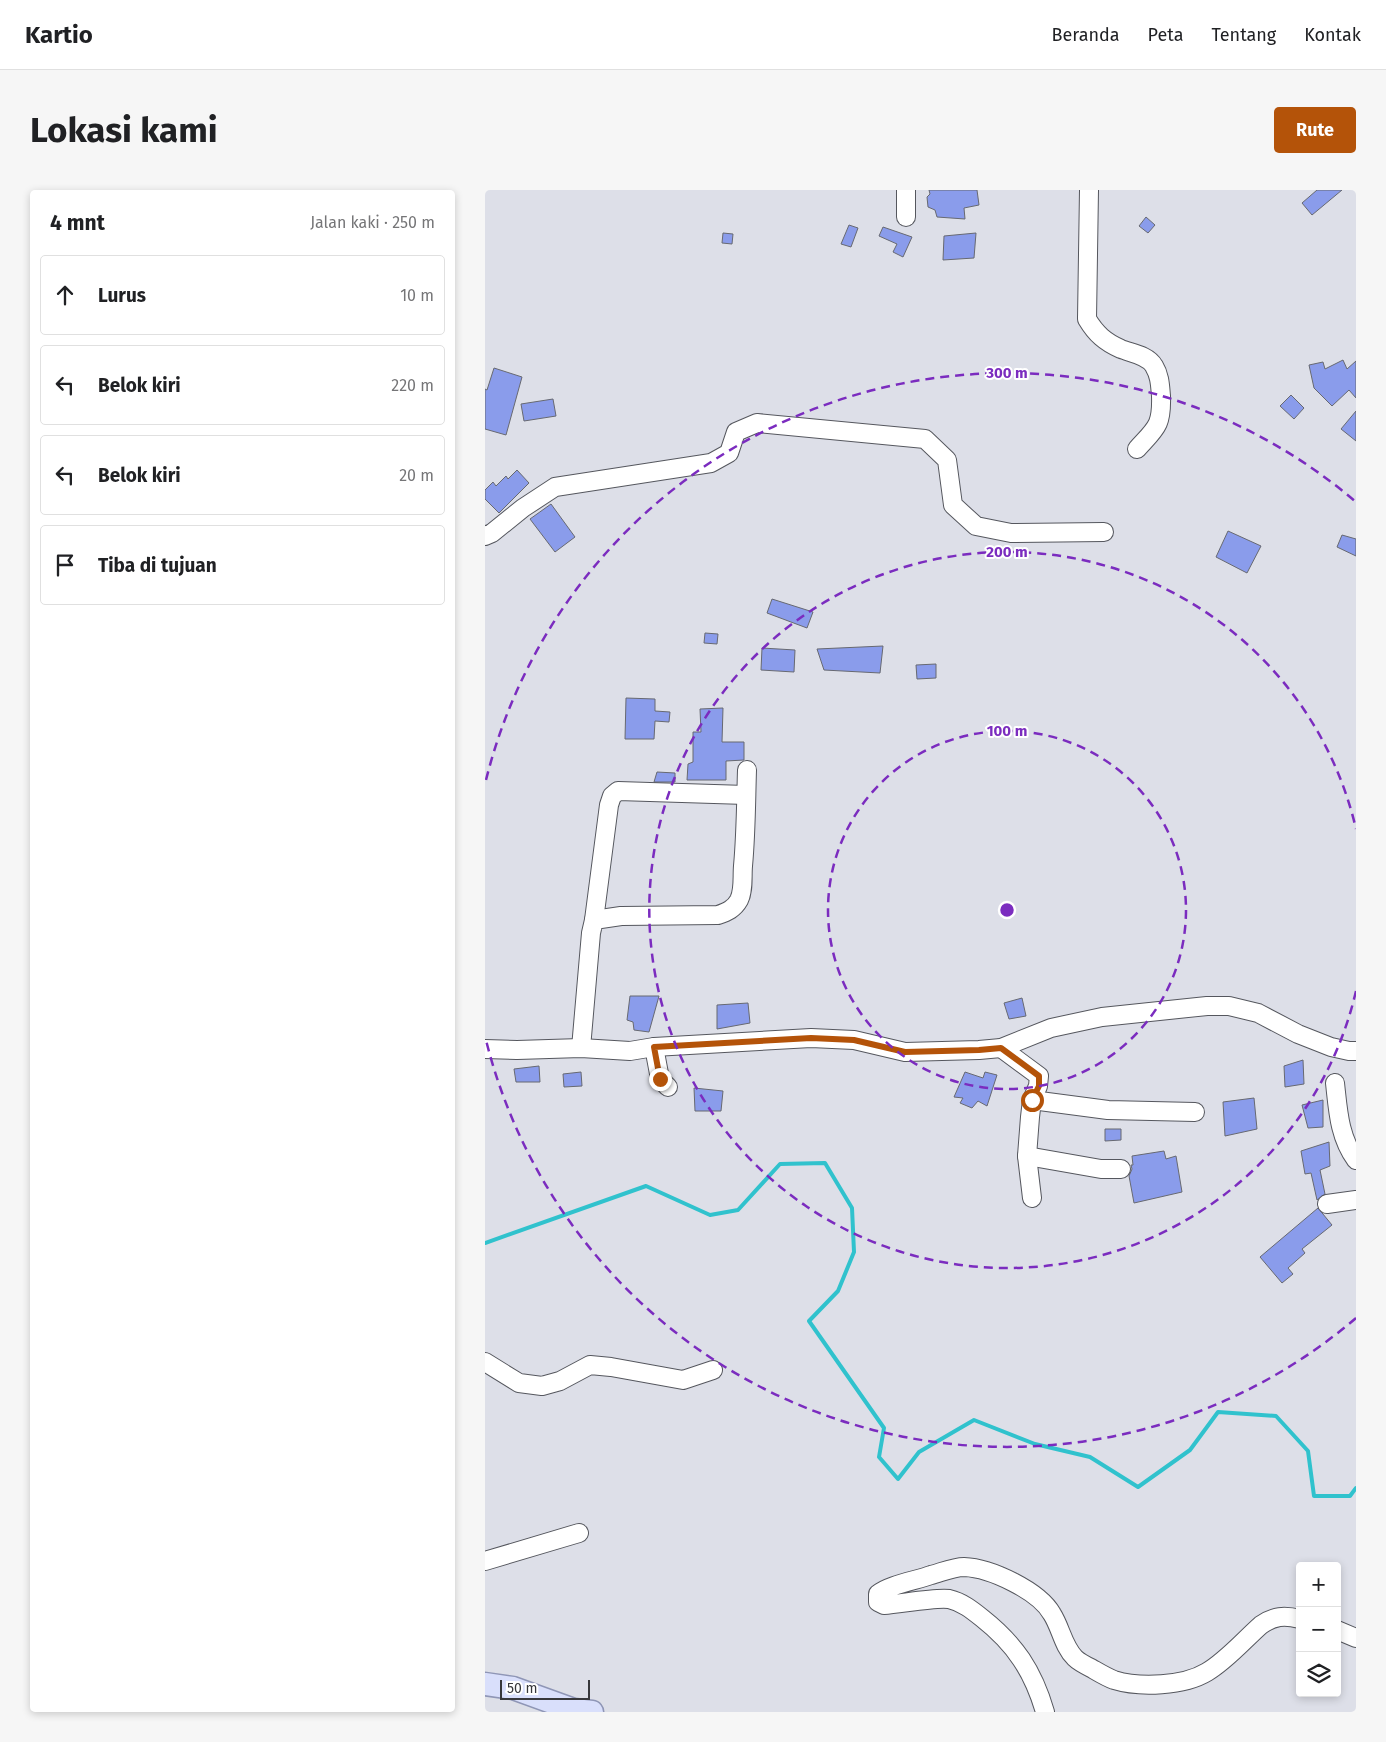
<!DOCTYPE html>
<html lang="id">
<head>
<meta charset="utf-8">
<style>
  body { margin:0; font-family:"Fira Sans",sans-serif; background:#f6f6f6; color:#202124 }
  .controls { position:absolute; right:15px; bottom:15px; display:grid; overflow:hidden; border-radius:5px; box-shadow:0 2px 8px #0003 }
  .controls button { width:45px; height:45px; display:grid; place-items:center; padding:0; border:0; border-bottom:1px solid #e0e0e0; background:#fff; color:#202124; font:25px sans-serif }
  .scale { position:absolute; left:15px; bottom:12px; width:90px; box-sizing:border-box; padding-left:5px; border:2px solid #37383b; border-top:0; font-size:14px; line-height:18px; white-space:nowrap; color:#37383b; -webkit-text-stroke:4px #fff; paint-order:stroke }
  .stop { position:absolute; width:15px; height:15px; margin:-11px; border:4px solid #b45309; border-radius:50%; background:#fff }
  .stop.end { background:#b45309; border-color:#fff; box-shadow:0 1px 5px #0008 }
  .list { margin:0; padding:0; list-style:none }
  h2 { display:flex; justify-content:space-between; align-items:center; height:65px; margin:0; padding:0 20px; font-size:21px }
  h2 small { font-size:16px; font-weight:400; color:#757577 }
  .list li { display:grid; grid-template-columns:32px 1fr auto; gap:15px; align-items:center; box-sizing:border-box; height:80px; margin:0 10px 10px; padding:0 10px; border:1px solid #e0e0e0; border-radius:5px }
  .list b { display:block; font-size:19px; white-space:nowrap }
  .list em { font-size:16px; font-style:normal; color:#757577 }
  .icon { flex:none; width:28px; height:28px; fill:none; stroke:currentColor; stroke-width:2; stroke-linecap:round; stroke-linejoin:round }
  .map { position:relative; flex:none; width:871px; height:1522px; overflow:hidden; border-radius:5px }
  header { display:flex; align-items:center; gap:30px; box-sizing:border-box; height:70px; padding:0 25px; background:#fff; border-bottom:1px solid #e0e0e0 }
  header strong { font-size:24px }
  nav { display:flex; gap:28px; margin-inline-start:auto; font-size:18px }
  .intro { display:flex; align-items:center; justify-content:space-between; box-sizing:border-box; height:120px; padding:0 30px }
  h1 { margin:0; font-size:35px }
  .button { padding:12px 22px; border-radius:5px; background:#b45309; color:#fff; font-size:18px; font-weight:700 }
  main { display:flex; gap:30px; padding:0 30px }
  aside { flex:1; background:#fff; border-radius:5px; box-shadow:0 2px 8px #0003 }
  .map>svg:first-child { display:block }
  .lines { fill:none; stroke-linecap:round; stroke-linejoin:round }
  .stream { stroke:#30c2cd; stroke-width:4 }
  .building { fill:#8a9ceb; stroke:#676971 }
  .minor-casing { stroke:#55575e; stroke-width:20 }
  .major-casing { stroke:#8f96b6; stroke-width:25 }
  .minor { stroke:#fff; stroke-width:18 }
  .major { stroke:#d9dffb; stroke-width:22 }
  .route { stroke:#b45309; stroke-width:6 }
  .ring { fill:none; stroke:#7b2cbf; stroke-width:2.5; stroke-dasharray:9 6 }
  .centre { fill:#7b2cbf; stroke:#fff; stroke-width:2.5 }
  .ring-label { font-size:15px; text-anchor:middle; font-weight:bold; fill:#7b2cbf; stroke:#fff; stroke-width:4; stroke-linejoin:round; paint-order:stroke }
</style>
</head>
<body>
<header>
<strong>Kartio</strong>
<nav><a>Beranda</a><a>Peta</a><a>Tentang</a><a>Kontak</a></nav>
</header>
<div class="intro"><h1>Lokasi kami</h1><a class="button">Rute</a></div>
<main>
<aside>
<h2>4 mnt<small>Jalan kaki · 250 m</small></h2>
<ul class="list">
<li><svg class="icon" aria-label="ahead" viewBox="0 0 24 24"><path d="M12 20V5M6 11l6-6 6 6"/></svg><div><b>Lurus</b></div><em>10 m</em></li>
<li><svg class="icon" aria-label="left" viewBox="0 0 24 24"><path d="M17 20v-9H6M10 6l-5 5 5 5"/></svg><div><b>Belok kiri</b></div><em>220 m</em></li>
<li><svg class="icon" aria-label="left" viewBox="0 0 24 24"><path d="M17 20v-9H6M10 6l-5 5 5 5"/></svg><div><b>Belok kiri</b></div><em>20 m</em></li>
<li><svg class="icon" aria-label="arrive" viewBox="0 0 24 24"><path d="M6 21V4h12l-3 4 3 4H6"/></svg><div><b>Tiba di tujuan</b></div></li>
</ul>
</aside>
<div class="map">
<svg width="871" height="1522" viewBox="0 0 871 1522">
  <rect width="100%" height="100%" fill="#dddfe8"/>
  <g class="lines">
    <polyline class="stream" points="0,1053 161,996 225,1025 253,1020 295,974 340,973 367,1018 369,1062 353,1101 324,1131 399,1238 394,1267 413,1289 434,1262 489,1230 550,1254 605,1267 653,1297 705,1260 733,1222 791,1226 823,1261 829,1306 865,1306 871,1298"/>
  </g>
  <g class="building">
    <polygon points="444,0 492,0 494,15 479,18 480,29 452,27 450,20 443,17 442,7 445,4"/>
    <polygon points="832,0 857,0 827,25 817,13"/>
    <polygon points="661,27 670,35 663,43 654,36"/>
    <polygon points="364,35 373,38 366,57 356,54"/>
    <polygon points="398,37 427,47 418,67 408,62 412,54 394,46"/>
    <polygon points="238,43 248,44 247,54 237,53"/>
    <polygon points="491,43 489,68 458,70 459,46"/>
    <polygon points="858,170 862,179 871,171 871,208 864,200 847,216 829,198 824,175 838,172 840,179"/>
    <polygon points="9,178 37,187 21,245 0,239 0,199 2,200"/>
    <polygon points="806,205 819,218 809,229 795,216"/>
    <polygon points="68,209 71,226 39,231 36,214"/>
    <polygon points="871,221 871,251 856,239"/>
    <polygon points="32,280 44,293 14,323 0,309 0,300 8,292 11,296 21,286 23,289"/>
    <polygon points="66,314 90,347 70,362 45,329"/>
    <polygon points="743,341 776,356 762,383 731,367"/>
    <polygon points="857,345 871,349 871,366 852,357"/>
    <polygon points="287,409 328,422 322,438 282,423"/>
    <polygon points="220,443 233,444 232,454 219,453"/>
    <polygon points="398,456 395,483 339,480 332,459"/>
    <polygon points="277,458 310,460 309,482 276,480"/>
    <polygon points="451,474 451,488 432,489 431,475"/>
    <polygon points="141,508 170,509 170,521 185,522 184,532 170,531 169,549 140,549"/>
    <polygon points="238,518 237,552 259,552 259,570 241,571 241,590 202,590 203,574 208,572 208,542 216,542 215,519"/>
    <polygon points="172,582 190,583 190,592 169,592"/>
    <polygon points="145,806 174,806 164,842 149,840 148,832 142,830"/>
    <polygon points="537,808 541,826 524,829 519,813"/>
    <polygon points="263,813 265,833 232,839 232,815"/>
    <polygon points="818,870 819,894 800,897 799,876"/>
    <polygon points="54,876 55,892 31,892 29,879"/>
    <polygon points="96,882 97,896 79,897 78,884"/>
    <polygon points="480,882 498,888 500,882 512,885 502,916 493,911 487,918 475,913 478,908 469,907"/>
    <polygon points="209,898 238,901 236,921 210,921"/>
    <polygon points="769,908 772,939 740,946 738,912"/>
    <polygon points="838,910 838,937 823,938 817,915"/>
    <polygon points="620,939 636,939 636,950 620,951"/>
    <polygon points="844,952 845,976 835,980 840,1004 832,1010 826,983 820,984 816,961"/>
    <polygon points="679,961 681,969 691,966 697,1002 649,1013 644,986 647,979 646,975 648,975 647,966"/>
    <polygon points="833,1018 847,1035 817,1059 820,1063 803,1078 808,1084 797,1093 775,1067"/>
  </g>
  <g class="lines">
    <g class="minor-casing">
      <g id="minor">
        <path d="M 604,0 L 602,129 C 611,144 620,152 636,159 C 646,163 663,165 669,176 C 675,186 675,195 676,206 C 677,236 671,238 652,259"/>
        <polyline points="421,27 421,0"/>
        <polyline points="0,346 7,343 38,318 70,297 226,273 244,263 251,242 272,233 440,249 462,270 468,315 491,336 526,343 619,342"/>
        <polyline points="109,730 124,615 127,606 133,601 261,605"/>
        <polyline points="169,857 175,889 183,897"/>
        <path d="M 96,858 L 106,743 L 109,730 L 136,726 L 233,725 C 242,722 249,719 254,710 C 259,700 257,687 258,676 C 261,644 261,612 262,580"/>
        <polyline points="516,858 554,886 553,896 547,910 545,927 542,966 547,1008"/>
        <polyline points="0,859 32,860 96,858 145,861 169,857 326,848 369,850 420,862 494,860 516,858 566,838 617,827 722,816 744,816 773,823 813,844 846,857 864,861 871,861"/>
        <path d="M 850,893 C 853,920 854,947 871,970"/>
        <polyline points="547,910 623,920 710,922"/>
        <polyline points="542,966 616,979 636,979"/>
        <polyline points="842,1014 871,1010"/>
        <polyline points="0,1172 34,1193 57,1196 75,1191 105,1175 126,1177 198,1190 228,1180"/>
        <polyline points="0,1371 94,1343"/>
        <polyline points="852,1440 871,1448"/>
        <path d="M 560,1522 C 548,1481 530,1454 497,1428 C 487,1420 477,1412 464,1409 C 450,1407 415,1414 399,1415 L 393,1412 L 393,1404 C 403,1395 433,1390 446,1385 C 457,1382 469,1377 479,1377 C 506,1378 554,1401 567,1424 C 576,1438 578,1456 590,1468 C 594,1472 600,1475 606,1478 C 613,1482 621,1487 629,1490 C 655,1498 699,1496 722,1482 C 741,1471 759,1450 776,1435 C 789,1426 799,1425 815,1429"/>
      </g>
    </g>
    <g class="major-casing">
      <polyline id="major" points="0,1494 28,1498 89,1520 107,1522"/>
    </g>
    <use href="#minor" class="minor"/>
    <use href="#major" class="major"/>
  </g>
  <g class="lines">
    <polyline class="route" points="175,889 169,857 326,848 369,850 420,862 494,860 516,858 554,886 554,896 547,910"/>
  </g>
  <g class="ring">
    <circle cx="522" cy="720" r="179"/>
    <path d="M871 801A358 358 0 1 1 871 639"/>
    <path d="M871 1128A537 537 0 0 1 1 850M1 590A537 537 0 0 1 871 312"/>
  </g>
  <circle cx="522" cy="720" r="8" class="centre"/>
  <g class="ring-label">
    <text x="522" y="188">300 m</text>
    <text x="522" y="367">200 m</text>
    <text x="522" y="546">100 m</text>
  </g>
</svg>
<div class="controls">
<button>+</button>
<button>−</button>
<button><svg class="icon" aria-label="layers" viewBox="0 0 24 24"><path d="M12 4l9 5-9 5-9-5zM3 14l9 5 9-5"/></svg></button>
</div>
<div class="scale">50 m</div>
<div class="stop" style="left:547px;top:910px"></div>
<div class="stop end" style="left:175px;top:889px"></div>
</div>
</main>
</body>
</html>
